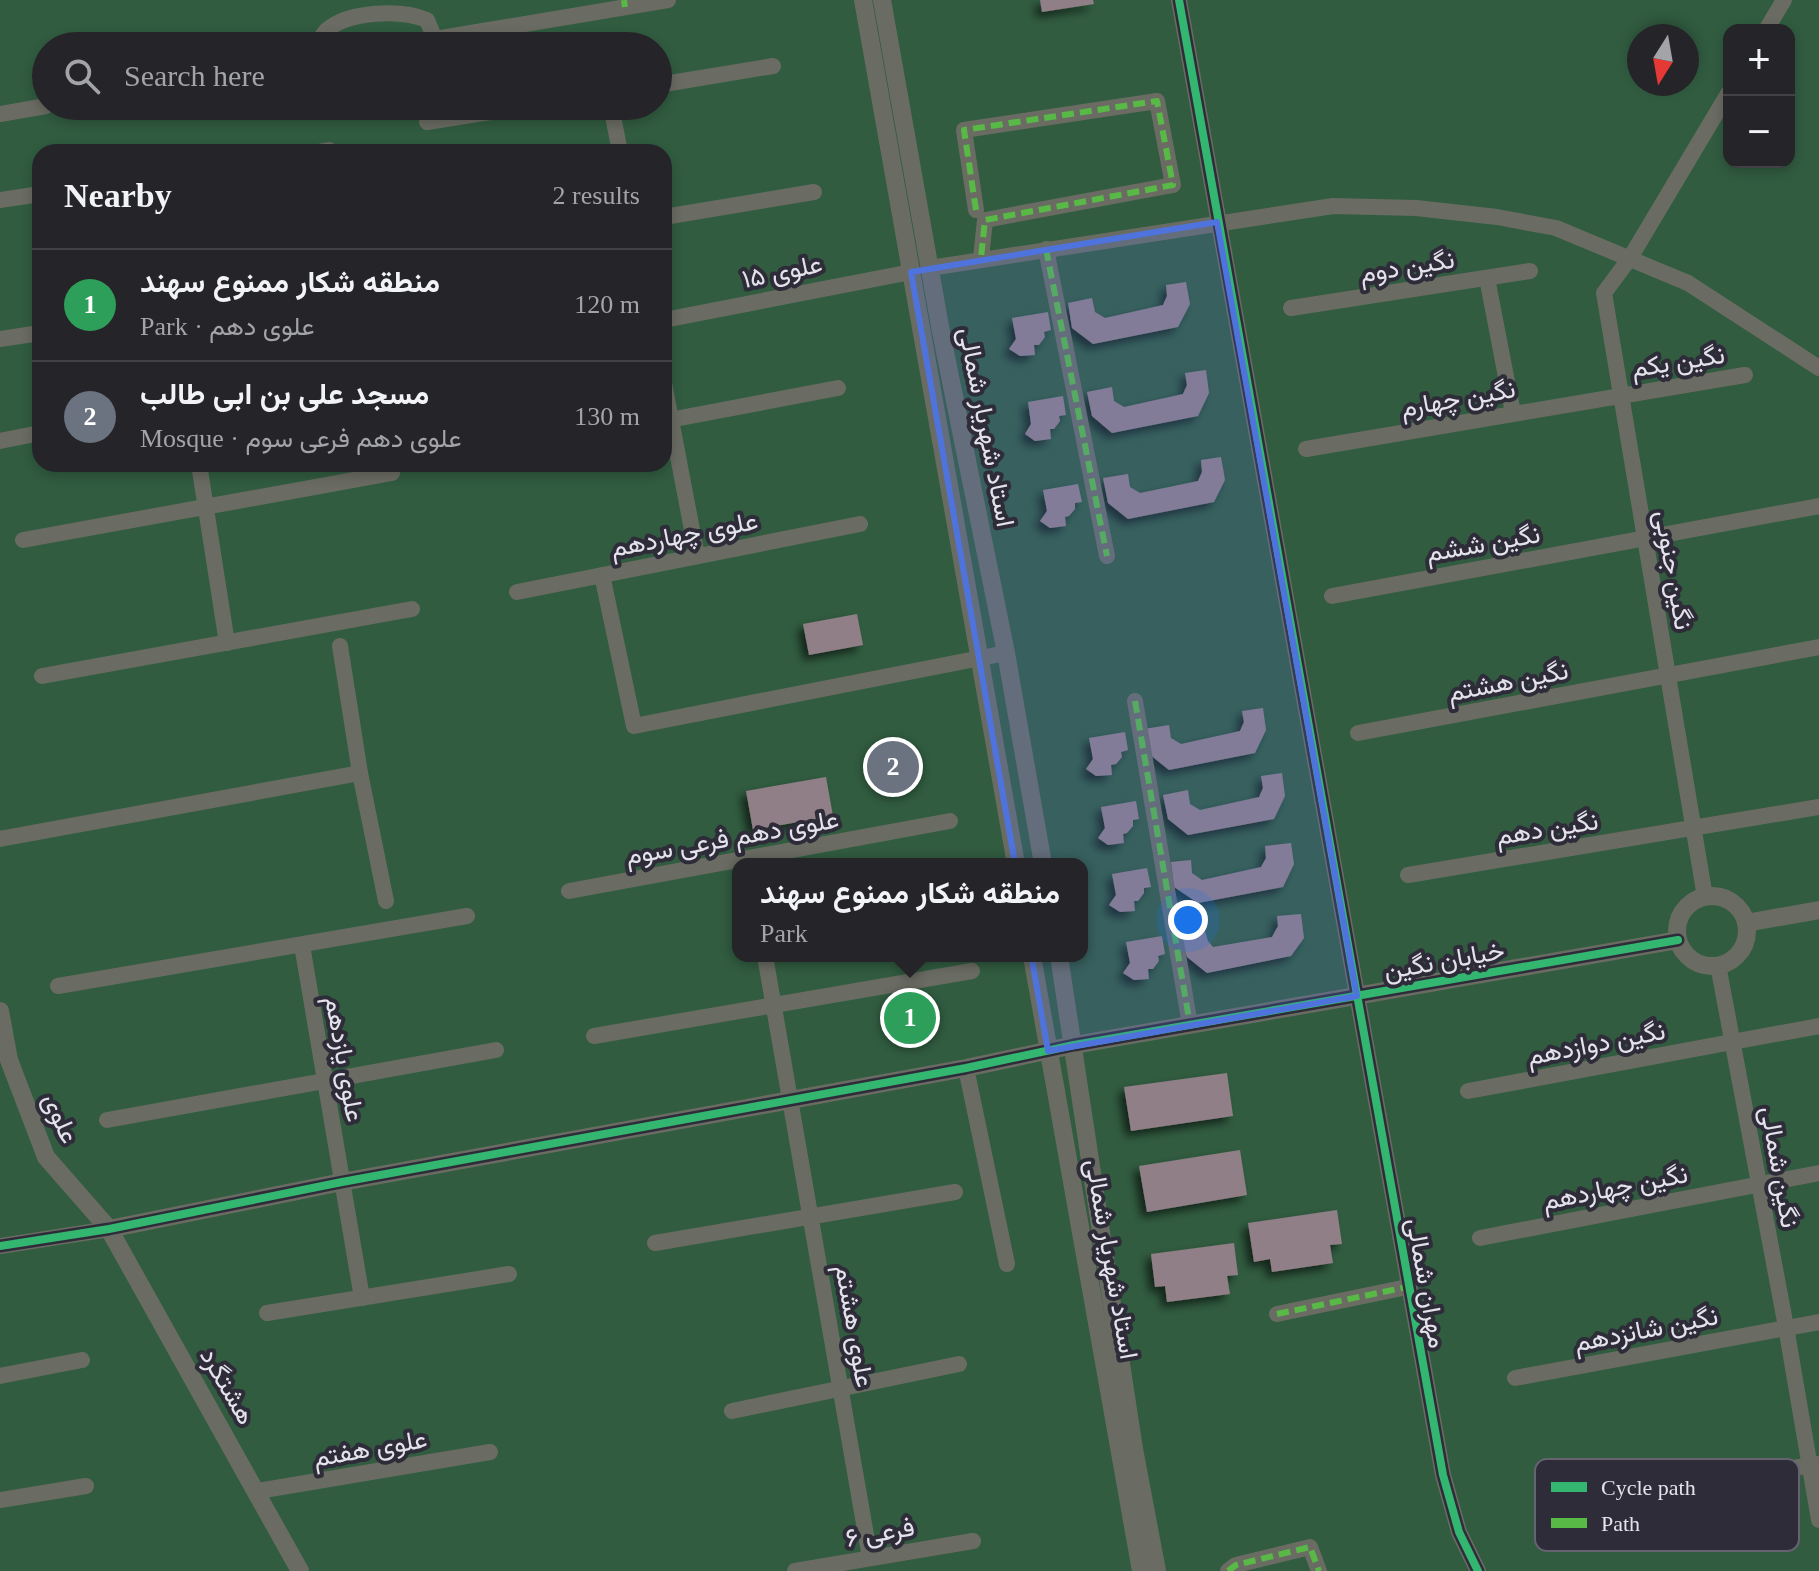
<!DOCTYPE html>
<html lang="en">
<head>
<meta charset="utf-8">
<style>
  body { margin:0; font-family:"Times New Roman",Vazirmatn,serif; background:#2d2c30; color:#f1f3f6 }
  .controls { position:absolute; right:24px; top:24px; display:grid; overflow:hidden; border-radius:16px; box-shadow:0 4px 12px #0003 }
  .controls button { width:72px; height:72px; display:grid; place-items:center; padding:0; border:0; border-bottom:2px solid #424145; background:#252428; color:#f1f3f6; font:40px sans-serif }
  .compass { position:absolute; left:1627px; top:24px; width:72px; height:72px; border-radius:50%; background:#252428; box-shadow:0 4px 12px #0003; rotate:191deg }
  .you { position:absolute; left:1188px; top:920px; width:28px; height:28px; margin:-20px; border:6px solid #fff; border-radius:50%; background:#1a73e8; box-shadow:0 0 0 12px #1a73e833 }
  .badge { display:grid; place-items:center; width:52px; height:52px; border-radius:50%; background:#a5a4ac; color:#fff; font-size:26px; font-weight:700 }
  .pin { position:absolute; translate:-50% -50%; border:4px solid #fff; box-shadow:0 2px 8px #0006 }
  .popup { position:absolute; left:732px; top:858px; width:356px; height:104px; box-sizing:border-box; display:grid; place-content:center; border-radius:16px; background:#252428; filter:drop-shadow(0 2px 6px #0005); font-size:26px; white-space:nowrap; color:#a3a4a8 }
  .popup b { font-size:30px; color:#f1f3f6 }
  .popup::after { content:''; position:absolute; left:50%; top:100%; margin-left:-16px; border:16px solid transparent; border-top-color:#252428 }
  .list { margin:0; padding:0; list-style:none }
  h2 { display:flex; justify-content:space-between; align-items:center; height:104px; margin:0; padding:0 32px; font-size:34px }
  h2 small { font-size:26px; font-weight:400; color:#a3a4a8 }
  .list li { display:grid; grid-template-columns:52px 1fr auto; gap:24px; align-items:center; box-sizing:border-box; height:112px; padding:0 32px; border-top:2px solid #424145 }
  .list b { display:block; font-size:30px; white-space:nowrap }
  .list p { margin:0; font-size:26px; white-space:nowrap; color:#a3a4a8 }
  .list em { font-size:26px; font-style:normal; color:#a3a4a8 }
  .icon { flex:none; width:44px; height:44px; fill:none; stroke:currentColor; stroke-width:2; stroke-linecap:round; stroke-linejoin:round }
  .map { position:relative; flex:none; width:1819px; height:1571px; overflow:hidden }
  .search { position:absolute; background:#252428; box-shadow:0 4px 12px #0003; left:32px; top:32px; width:640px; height:88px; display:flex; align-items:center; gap:20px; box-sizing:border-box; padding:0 28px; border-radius:44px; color:#a3a4a8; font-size:30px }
  .panel { position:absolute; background:#252428; box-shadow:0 4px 12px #0003; left:32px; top:144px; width:640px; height:328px; border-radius:24px }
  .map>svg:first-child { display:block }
  .green { fill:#315c40; fill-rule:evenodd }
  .building { fill:#907f87; filter:url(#shadow) }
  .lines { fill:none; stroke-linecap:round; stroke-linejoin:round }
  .minor { stroke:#6a6c63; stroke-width:16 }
  .tertiary { stroke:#6a6c63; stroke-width:18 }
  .quiet { stroke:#58b947; stroke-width:6; stroke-dasharray:12 6; stroke-linecap:butt }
  .cycleway-casing { stroke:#2f2c3a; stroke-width:13 }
  .cycleway { stroke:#33b770; stroke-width:8 }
  .marked { fill:#4f73dd; fill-opacity:0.2; stroke:#4f73dd; stroke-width:6; stroke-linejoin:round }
  .labels { text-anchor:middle; stroke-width:8; stroke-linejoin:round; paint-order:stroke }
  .street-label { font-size:26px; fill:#e4e2eb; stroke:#2f2c3a }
  .key { fill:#2f2c3a; stroke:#65636f; stroke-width:2 }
  .key-label { font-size:22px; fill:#e4e2eb }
</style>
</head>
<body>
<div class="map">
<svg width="1819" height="1571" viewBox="0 0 1819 1571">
  <defs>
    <filter id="shadow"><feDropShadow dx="-5.5" dy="5.5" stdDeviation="4" flood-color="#0009"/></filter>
  </defs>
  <rect width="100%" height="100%" fill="#313036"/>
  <path class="green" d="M 0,0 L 1819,0 L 1819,1571 L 0,1571 ZM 1729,30 L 1789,30 L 1789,162 L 1729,162 ZM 1639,36 L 1687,36 L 1687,84 L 1639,84 ZM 46,46 L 658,46 L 658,106 L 46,106 ZM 40,152 L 664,152 L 664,464 L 40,464 ZM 738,864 L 1082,864 L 1082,956 L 738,956 Z"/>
  <g class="building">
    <polygon points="1040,0 1093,0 1094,4 1042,12"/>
    <polygon points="1186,282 1190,304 1178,327 1093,344 1072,328 1068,303 1092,298 1095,312 1105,318 1163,305 1167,296 1166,285"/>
    <polygon points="1048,312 1051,330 1044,332 1045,337 1039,345 1034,345 1035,355 1020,356 1009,349 1016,339 1012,318"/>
    <polygon points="1206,370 1209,393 1198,416 1112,433 1092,416 1087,392 1112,387 1114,401 1124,407 1183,394 1187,385 1185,373"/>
    <polygon points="1063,396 1066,415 1059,416 1060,421 1054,429 1050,429 1051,439 1035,441 1025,434 1031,424 1028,402"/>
    <polygon points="1221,457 1225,480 1214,502 1128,519 1108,503 1103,478 1128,474 1130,487 1140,493 1198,481 1202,472 1201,460"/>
    <polygon points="1078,484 1082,502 1075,503 1075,509 1069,516 1065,517 1066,526 1050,528 1040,521 1047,511 1043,490"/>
    <polygon points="857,614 863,645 809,655 803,624"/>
    <polygon points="1263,708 1266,730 1255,753 1169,770 1149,754 1144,729 1169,725 1171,738 1181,744 1240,731 1244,722 1242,711"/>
    <polygon points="1125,732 1128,750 1121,752 1122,757 1116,764 1111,765 1112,775 1096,776 1086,769 1093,759 1089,738"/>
    <polygon points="1282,773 1285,796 1274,819 1188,835 1168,819 1163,795 1188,790 1190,804 1200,810 1259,797 1263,788 1261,776"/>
    <polygon points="826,777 833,816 753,830 746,791"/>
    <polygon points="1136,801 1139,819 1133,820 1133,826 1127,833 1123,834 1124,843 1108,845 1098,838 1105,828 1101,807"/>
    <polygon points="1291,843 1294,864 1283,887 1198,903 1174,887 1171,862 1191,860 1192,873 1202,880 1261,867 1266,858 1265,846"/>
    <polygon points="1147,868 1151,887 1144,888 1144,893 1138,901 1134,901 1135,911 1120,912 1109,905 1116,895 1112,874"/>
    <polygon points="1301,914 1304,938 1291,956 1207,973 1187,957 1182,940 1185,935 1205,931 1208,941 1213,947 1272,937 1278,926 1277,916"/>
    <polygon points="1162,936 1165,954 1158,956 1159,961 1153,969 1148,969 1149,979 1134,980 1123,973 1130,963 1126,942"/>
    <polygon points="1227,1073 1233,1116 1131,1131 1124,1087"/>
    <polygon points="1240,1150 1247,1195 1147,1212 1139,1166"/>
    <polygon points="1337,1210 1342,1244 1330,1245 1333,1263 1272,1272 1270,1259 1254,1262 1248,1223"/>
    <polygon points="1234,1243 1238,1275 1227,1276 1230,1294 1167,1302 1165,1286 1155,1287 1151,1254"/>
  </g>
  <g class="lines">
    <g class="minor">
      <polyline points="1179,0 1443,1475 1459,1532 1478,1571"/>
      <polyline points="1766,30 1784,0"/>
      <polyline points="435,39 668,0"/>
      <path d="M 316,46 C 319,41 323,34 327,30 C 349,11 401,9 427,20 L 435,39 L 434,46"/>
      <polyline points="658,85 773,66"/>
      <polyline points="611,106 620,152"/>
      <polyline points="0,114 46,106"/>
      <polyline points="427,122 528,106"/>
      <polyline points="318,152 329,150"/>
      <polyline points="0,200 40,194"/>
      <polyline points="976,210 964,130 1157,101 1173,185 985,220 981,258"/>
      <polyline points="664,217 814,192"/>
      <polyline points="1046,249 1107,556"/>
      <polyline points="930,268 1333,206 1416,208 1497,217 1556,228 1688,283 1819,368"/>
      <polyline points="1487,278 1513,413"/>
      <polyline points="1291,308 1530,271"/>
      <polyline points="664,320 911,272"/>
      <polyline points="0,339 40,333"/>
      <polyline points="664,383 697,556"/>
      <polyline points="664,421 838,388"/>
      <polyline points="0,441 40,433"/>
      <polyline points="1306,449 1745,375"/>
      <polyline points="199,464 227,643"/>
      <polyline points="23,540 392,473"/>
      <polyline points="602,575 634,726 1006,653"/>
      <polyline points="517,592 860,524"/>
      <polyline points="1332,596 1819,506"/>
      <polyline points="340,646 360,773 386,901"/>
      <polyline points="42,676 412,609"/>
      <polyline points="1135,701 1190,1025"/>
      <polyline points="1358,733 1819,647"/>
      <polyline points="0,839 360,773"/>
      <polyline points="1408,875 1819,807"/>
      <polyline points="569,891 950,821"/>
      <polyline points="1705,897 1604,293 1630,258 1729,92"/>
      <polyline points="302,945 362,1298"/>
      <polyline points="765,956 870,1558"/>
      <polyline points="1718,965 1786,1327 1819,1520"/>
      <polyline points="58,986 467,916"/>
      <polyline points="594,1036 972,971"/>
      <polyline points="966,1068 1007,1264"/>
      <polyline points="1468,1091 1819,1026"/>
      <polyline points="107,1120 496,1050"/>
      <polyline points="1480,1238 1819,1173"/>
      <polyline points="655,1243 955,1192"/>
      <polyline points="0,1246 109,1229"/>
      <polyline points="267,1313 509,1274"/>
      <polyline points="1277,1314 1407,1287"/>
      <polyline points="0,1376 82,1360"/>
      <polyline points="1515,1378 1819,1322"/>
      <polyline points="732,1411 959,1364"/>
      <polyline points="258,1491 490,1452"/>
      <polyline points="0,1500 86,1486"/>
      <polyline points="1548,1509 1817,1464"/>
      <polyline points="795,1571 973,1541"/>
      <polyline points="1228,1571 1236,1565 1310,1547 1319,1571"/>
    </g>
    <g class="tertiary">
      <polyline points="863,0 1016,864"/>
      <polyline points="882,0 941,332 1006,653 1043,864"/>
      <circle cx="1712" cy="931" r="35"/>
      <polyline points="1746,923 1819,910"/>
      <polyline points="1032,956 1141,1571"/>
      <polyline points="1059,956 1134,1449 1157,1571"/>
      <polyline points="0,1011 9,1060 46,1157 109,1229 300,1571"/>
      <polyline points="109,1229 342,1182 966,1068 1074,1045 1678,940"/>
    </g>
    <g class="quiet">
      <polyline points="624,0 625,7"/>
      <polyline points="976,210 964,130 1157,101 1173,185 985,220 981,258"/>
      <polyline points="1046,249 1107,556"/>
      <polyline points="1135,701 1190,1025"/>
      <polyline points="1277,1314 1407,1287"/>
      <polyline points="1228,1571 1236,1565 1310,1547 1319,1571"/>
    </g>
    <g class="cycleway-casing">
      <g id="cycleway">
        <polyline points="1179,0 1443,1475 1459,1532 1478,1571"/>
        <polyline points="0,1246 109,1229 342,1182 966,1068 1074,1045 1678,940"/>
      </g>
    </g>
    <use href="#cycleway" class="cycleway"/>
  </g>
  <path class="marked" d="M 1217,222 L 1357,996 L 1048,1051 L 911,272 Z"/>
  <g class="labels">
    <g class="street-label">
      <text transform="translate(1407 266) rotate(-9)" y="9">نگین دوم</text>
      <text transform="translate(782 271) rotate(-12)" y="9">علوی ۱۵</text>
      <text transform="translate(1678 361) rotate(-9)" y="9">نگین یکم</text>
      <text transform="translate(1458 398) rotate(-10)" y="9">نگین چهارم</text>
      <text transform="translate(987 427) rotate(79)" y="9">استاد شهریار شمالی</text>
      <text transform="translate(684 534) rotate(-11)" y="9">علوی چهاردهم</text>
      <text transform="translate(1483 543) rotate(-10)" y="9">نگین ششم</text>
      <text transform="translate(1674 570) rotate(80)" y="9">نگین جنوبی</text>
      <text transform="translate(1508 681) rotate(-11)" y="9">نگین هشتم</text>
      <text transform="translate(1547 828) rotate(-9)" y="9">نگین دهم</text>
      <text transform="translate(732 837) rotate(-10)" y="9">علوی دهم فرعی سوم</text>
      <text transform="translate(1444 960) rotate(-10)" y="9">خیابان نگین</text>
      <text transform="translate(1596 1043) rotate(-11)" y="9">نگین دوازدهم</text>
      <text transform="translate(345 1059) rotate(80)" y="9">علوی یازدهم</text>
      <text transform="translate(61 1118) rotate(66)" y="9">علوی</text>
      <text transform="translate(1780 1167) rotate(80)" y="9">نگین شمالی</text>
      <text transform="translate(1615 1187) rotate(-11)" y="9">نگین چهاردهم</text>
      <text transform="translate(1112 1259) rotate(80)" y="9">استاد شهریار شمالی</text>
      <text transform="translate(1427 1283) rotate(80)" y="9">مهران شمالی</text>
      <text transform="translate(855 1326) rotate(80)" y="9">علوی هشتم</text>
      <text transform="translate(1646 1329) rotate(-11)" y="9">نگین شانزدهم</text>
      <text transform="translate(228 1386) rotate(60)" y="9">هشتگرد</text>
      <text transform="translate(370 1448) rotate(-10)" y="9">علوی هفتم</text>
      <text transform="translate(880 1532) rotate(-10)" y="9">فرعی ۶</text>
    </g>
  </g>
  <rect x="1535" y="1459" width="264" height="92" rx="12" class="key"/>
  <rect x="1551" y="1482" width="36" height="10" fill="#33b770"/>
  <rect x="1551" y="1518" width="36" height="10" fill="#58b947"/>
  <g class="key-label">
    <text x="1601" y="1495">Cycle path</text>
    <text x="1601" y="1531">Path</text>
  </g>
</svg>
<div class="controls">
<button>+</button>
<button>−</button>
</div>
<svg class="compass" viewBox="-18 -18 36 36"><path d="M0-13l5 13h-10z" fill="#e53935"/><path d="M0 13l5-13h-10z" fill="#a3a4a8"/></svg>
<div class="you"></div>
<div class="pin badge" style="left:910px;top:1018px;background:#2e9e5b">1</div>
<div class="popup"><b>منطقه شکار ممنوع سهند</b>Park</div>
<div class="pin badge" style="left:893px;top:767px;background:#6b7280">2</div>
<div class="search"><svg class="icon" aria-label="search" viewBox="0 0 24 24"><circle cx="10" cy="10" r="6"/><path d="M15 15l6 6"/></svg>Search here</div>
<section class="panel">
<h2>Nearby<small>2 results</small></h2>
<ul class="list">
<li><span class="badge" style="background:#2e9e5b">1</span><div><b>منطقه شکار ممنوع سهند</b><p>Park · علوی دهم</p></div><em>120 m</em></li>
<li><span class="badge" style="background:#6b7280">2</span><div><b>مسجد علی بن ابی طالب</b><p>Mosque · علوی دهم فرعی سوم</p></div><em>130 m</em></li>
</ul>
</section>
</div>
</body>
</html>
